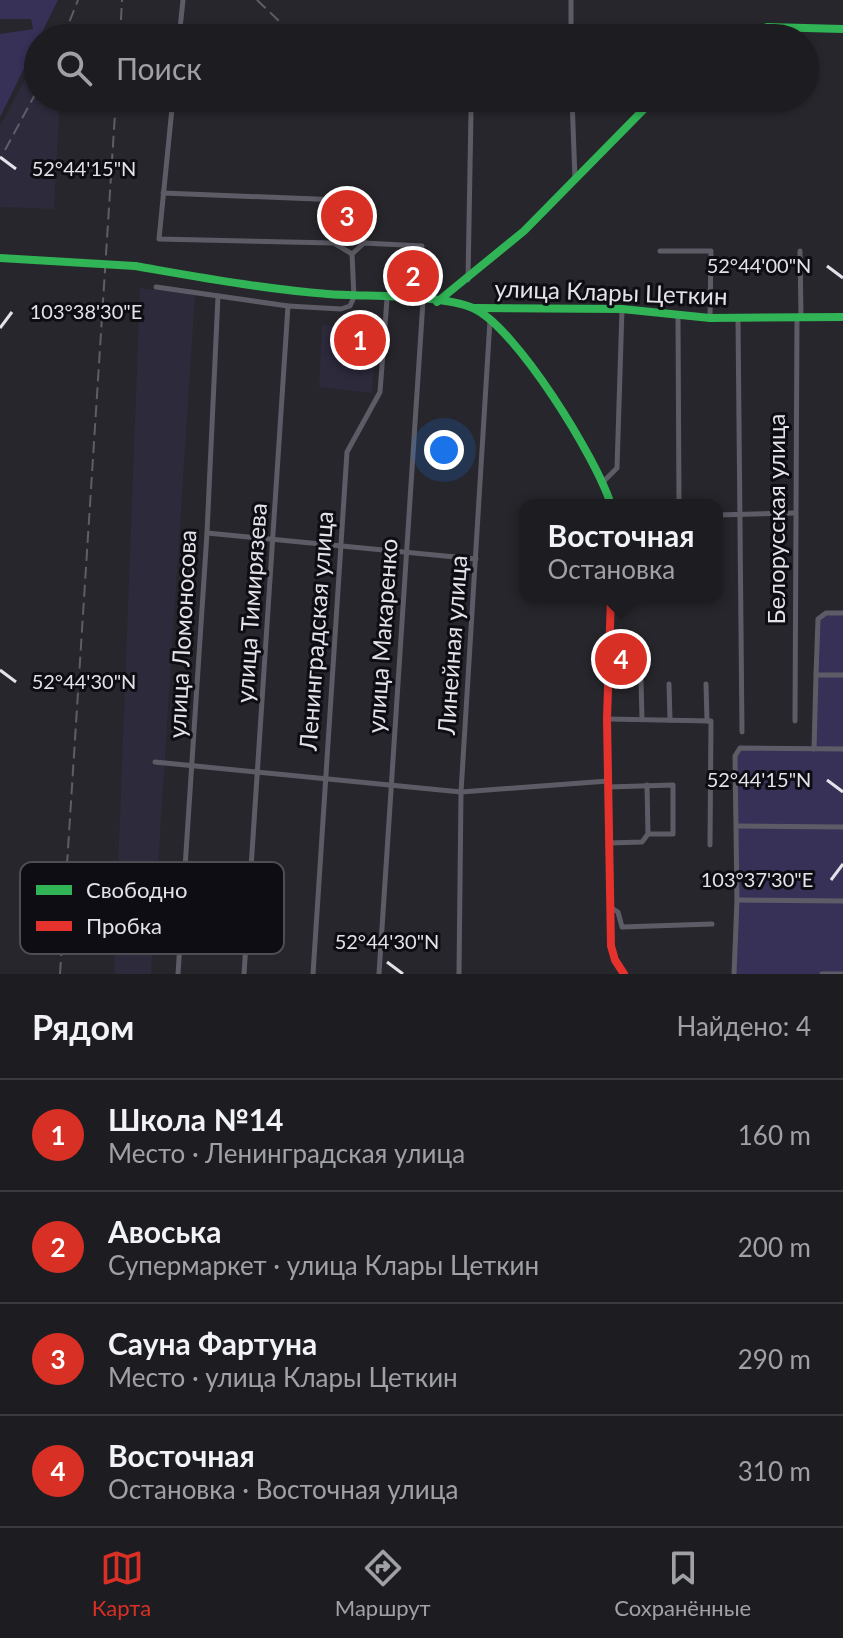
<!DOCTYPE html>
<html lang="ru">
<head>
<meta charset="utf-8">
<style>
  body { margin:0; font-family:Lato,sans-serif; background:#29292e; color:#f1f3f6 }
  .you { position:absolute; left:444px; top:450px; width:28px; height:28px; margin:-20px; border:6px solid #fff; border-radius:50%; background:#1a73e8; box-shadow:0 0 0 12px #1a73e833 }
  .badge { display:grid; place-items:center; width:52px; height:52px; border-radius:50%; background:#d93025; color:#fff; font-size:26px; font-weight:700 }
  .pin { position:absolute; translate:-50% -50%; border:4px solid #fff; box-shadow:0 2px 8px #0006 }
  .popup { position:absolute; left:519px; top:499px; width:204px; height:104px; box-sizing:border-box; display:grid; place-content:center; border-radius:16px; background:#1c1c21; filter:drop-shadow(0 2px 6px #0005); font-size:26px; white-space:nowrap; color:#a0a1a5 }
  .popup b { font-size:30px; color:#f1f3f6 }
  .popup::after { content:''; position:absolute; left:50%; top:100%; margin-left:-16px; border:16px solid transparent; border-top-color:#1c1c21 }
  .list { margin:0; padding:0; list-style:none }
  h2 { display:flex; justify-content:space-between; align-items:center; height:104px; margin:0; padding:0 32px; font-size:34px }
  h2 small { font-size:26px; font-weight:400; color:#a0a1a5 }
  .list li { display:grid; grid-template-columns:52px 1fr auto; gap:24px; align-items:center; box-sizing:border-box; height:112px; padding:0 32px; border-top:2px solid #3a3a3f }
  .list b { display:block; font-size:30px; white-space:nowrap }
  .list p { margin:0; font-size:26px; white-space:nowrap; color:#a0a1a5 }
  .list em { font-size:26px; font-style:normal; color:#a0a1a5 }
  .icon { flex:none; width:44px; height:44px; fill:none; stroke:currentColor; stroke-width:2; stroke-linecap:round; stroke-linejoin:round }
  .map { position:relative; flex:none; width:843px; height:974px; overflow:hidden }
  .search { position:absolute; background:#1c1c21; box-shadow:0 2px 6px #0004; left:24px; right:24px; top:24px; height:88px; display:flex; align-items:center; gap:20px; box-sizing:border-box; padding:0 28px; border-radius:44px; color:#a0a1a5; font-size:30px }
  .sheet { height:552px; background:#1c1c21 }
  nav { display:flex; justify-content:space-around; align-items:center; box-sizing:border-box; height:112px; border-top:2px solid #3a3a3f; background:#1c1c21; font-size:22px; color:#a0a1a5 }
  nav a { display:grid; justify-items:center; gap:4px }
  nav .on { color:#d93025 }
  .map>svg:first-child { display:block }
  .built { fill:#2c2a3b }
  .green { fill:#373057 }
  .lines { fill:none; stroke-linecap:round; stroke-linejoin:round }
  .street { stroke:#5d5c66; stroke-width:5 }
  .fast { stroke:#30b455; stroke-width:8 }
  .jam { stroke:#e5322d; stroke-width:8 }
  .rail { stroke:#5f5d66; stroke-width:2; stroke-dasharray:12 6; stroke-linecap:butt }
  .fast-bridge { stroke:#30b455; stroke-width:8 }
  .ticks { fill:none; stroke:#e2e2ea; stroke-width:3 }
  .labels { text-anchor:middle; stroke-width:6; stroke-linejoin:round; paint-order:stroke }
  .street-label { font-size:24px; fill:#e2e2ea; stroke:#0e0d13 }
  .key { fill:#0e0d13; stroke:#4e4d54; stroke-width:2 }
  .key-label { font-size:22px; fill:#e2e2ea }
  .ticks-label { font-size:20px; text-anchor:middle; fill:#e2e2ea; stroke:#0e0d13; stroke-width:6; stroke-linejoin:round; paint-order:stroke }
</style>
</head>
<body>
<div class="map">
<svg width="843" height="974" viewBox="0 0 843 974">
  <rect width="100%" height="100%" fill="#26262c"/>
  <g class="built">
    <polygon points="36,59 38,60 38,98 60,98 54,209 0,207 0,126"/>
    <polygon points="140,288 195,295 151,974 114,974"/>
    <polygon points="322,325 377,329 372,393 319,387"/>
  </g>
  <g class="green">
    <polygon points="0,0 58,0 0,117 0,34 33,29 31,19 0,19"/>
    <polygon points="843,613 843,974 734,974 735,756 740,748 814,748 818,619 821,615"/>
  </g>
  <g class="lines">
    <g class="street">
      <polyline points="571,0 571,38"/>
      <polyline points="179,38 183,0"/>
      <polyline points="173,98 159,239 334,243 352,254 364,243 422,246"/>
      <polyline points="572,98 575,180"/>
      <polyline points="163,193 365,201 364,243"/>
      <polyline points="660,251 711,251 710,318"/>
      <polyline points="800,251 801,317"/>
      <polyline points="468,280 471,112"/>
      <polyline points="156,287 288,306"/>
      <polyline points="678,316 679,505"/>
      <polyline points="738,318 742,732"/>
      <polyline points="604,481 617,468 622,309"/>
      <polyline points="717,515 795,513"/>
      <polyline points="207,533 476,559"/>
      <polyline points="843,613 826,613 818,619 816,675 843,675"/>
      <polyline points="641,680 642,719"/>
      <polyline points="669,684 670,720"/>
      <polyline points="706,684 707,721"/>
      <polyline points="607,719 711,721 710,845"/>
      <polyline points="795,721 797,317"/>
      <polyline points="814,749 816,675"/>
      <polyline points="155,762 461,792 608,781"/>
      <polyline points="608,787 673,785 673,834 648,834"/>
      <polyline points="737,826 843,827"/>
      <polyline points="609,843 642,842 648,834 647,785"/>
      <polyline points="737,900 843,901"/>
      <polyline points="610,907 618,912 622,927 712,924"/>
      <polyline points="178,974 207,533 218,296"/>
      <polyline points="244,974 288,306 341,309 350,306 354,297 352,254"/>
      <polyline points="313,974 347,452 380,392 387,299"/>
      <polyline points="379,974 423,301"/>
      <polyline points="459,974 461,792 490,320"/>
      <polyline points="734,974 737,900 735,756 740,748 843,749"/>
      <polyline points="822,974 843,974"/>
    </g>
    <g class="fast">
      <polyline points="725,38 768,27 843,29"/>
      <path d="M 135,266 C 199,277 263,289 328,294 C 365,297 442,294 473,308 C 516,327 597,459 611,505"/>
      <polyline points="437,302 524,231 655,98"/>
      <polyline points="476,308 622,309 710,318 843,317"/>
    </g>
    <polyline class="jam" points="611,597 607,719 611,946 615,960 624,974"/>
    <g class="rail">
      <polyline points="257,0 297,38"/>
      <polyline points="63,38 78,0"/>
      <polyline points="120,38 122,0"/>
      <polyline points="5,150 38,89"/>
      <polyline points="60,974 116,98"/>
    </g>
    <polyline class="fast-bridge" points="0,258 135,266"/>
  </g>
  <path class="ticks" d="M 0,157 L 16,169M 827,266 L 843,278M 0,328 L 12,312M 0,670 L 16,682M 827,780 L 843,792M 831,880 L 843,864M 387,962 L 403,974"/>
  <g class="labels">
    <g class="street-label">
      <text transform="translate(611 293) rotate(2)" y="8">улица Клары Цеткин</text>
      <text transform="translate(777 519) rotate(-90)" y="8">Белорусская улица</text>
      <text transform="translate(252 603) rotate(-86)" y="8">улица Тимирязева</text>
      <text transform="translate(317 631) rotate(-86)" y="8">Ленинградская улица</text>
      <text transform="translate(183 634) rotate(-87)" y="8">улица Ломоносова</text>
      <text transform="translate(383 636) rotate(-86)" y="8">улица Макаренко</text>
      <text transform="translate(453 645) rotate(-86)" y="8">Линейная улица</text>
    </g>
  </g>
  <rect x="20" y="862" width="264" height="92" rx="12" class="key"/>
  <rect x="36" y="885" width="36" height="10" fill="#30b455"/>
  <rect x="36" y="921" width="36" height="10" fill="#e5322d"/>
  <g class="key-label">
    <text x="86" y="898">Свободно</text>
    <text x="86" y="934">Пробка</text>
  </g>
  <g class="ticks-label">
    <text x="84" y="176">52°44'15"N</text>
    <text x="759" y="273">52°44'00"N</text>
    <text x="86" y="319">103°38'30"E</text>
    <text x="84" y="689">52°44'30"N</text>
    <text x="759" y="787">52°44'15"N</text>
    <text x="757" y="887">103°37'30"E</text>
    <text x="387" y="949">52°44'30"N</text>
  </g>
</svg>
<div class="you"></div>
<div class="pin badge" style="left:360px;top:340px">1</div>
<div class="pin badge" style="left:413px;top:276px">2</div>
<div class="pin badge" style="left:347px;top:216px">3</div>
<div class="pin badge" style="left:621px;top:659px">4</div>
<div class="popup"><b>Восточная</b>Остановка</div>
<div class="search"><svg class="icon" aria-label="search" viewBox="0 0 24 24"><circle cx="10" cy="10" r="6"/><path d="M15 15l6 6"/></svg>Поиск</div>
</div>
<section class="sheet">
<h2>Рядом<small>Найдено: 4</small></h2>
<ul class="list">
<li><span class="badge">1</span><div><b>Школа №14</b><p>Место · Ленинградская улица</p></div><em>160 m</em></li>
<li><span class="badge">2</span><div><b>Авоська</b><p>Супермаркет · улица Клары Цеткин</p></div><em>200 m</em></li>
<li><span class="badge">3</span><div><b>Сауна Фартуна</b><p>Место · улица Клары Цеткин</p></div><em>290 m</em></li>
<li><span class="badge">4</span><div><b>Восточная</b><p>Остановка · Восточная улица</p></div><em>310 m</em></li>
</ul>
</section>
<nav>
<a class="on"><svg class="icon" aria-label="map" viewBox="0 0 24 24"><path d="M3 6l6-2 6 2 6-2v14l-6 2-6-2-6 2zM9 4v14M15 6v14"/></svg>Карта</a>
<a><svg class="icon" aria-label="directions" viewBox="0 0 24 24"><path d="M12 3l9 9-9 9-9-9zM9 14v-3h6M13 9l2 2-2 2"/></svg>Маршрут</a>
<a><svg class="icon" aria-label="saved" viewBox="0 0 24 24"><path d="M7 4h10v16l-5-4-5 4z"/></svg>Сохранённые</a>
</nav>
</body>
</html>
